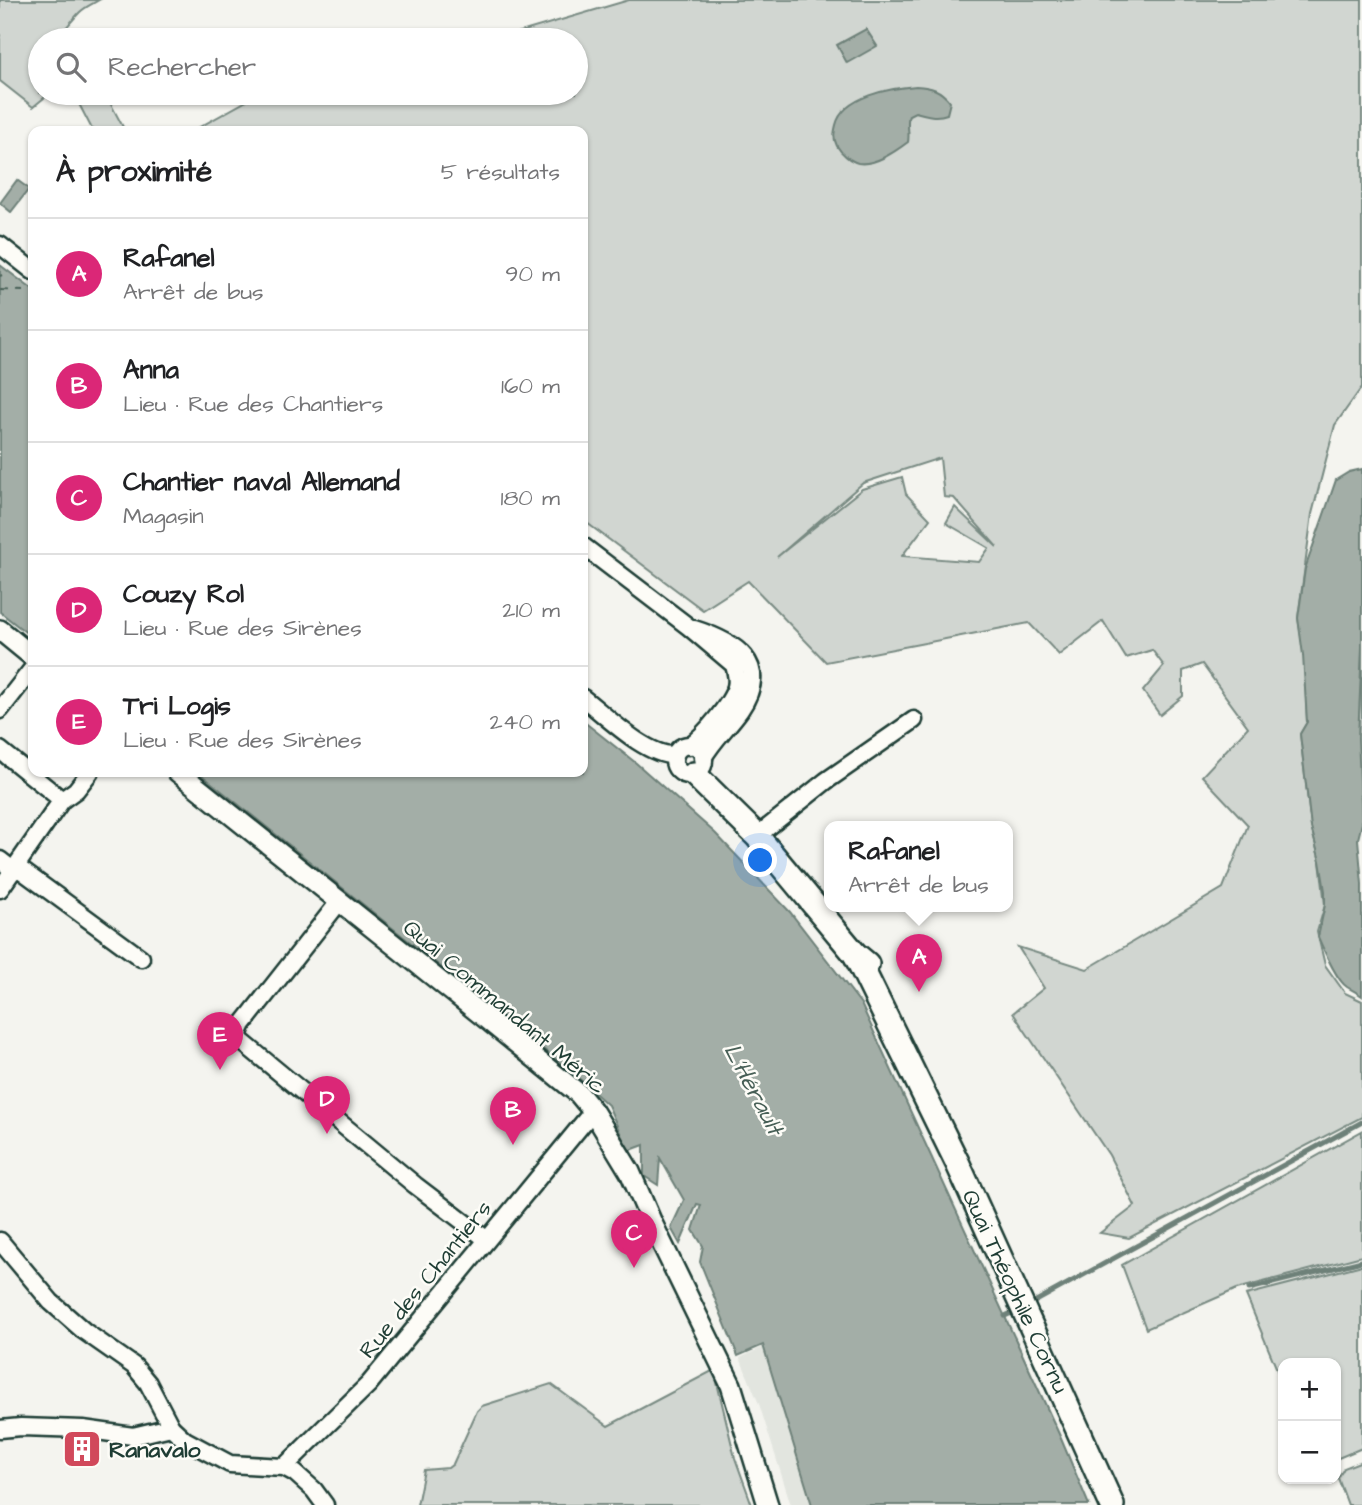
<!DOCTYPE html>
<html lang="fr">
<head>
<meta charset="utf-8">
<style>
  body { margin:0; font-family:"Architects Daughter",sans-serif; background:#f2f2f2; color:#202124 }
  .controls { position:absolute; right:21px; bottom:21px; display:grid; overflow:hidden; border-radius:14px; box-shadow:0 2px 5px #0004 }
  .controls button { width:63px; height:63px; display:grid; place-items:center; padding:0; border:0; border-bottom:2px solid #e0e0e0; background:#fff; color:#202124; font:35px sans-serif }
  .you { position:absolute; left:761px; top:861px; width:24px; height:24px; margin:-18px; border:5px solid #fff; border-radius:50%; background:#1a73e8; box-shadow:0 0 0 10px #1a73e833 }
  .badge { display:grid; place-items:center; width:46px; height:46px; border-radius:50%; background:#db2777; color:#fff; font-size:23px; font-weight:700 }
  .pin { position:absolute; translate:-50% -58px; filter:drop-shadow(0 2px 4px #0008) }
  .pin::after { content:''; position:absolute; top:37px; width:24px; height:21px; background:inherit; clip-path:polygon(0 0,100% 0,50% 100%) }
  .popup { position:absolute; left:824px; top:821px; width:189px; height:91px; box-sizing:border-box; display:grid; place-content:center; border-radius:14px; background:#fff; filter:drop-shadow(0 2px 5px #0005); font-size:23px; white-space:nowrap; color:#757577 }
  .popup b { font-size:26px; color:#202124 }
  .popup::after { content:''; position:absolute; left:50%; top:100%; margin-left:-14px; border:14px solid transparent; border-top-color:#fff }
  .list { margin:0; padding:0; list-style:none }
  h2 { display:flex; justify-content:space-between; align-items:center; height:91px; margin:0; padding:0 28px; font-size:30px }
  h2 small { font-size:23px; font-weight:400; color:#757577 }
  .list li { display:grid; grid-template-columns:46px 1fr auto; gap:21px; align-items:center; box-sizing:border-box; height:112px; padding:0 28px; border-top:2px solid #e0e0e0 }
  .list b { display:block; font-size:26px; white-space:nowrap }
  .list p { margin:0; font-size:23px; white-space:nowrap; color:#757577 }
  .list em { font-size:23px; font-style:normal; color:#757577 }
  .icon { flex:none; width:38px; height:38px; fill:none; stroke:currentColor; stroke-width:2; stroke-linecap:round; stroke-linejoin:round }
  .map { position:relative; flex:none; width:1362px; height:1505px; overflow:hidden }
  .search { position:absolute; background:#fff; box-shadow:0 2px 5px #0004; left:28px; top:28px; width:560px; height:77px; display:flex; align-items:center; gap:18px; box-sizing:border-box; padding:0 24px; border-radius:38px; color:#757577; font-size:26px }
  .panel { position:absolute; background:#fff; box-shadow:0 2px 5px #0004; left:28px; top:126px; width:560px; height:651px; border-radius:14px }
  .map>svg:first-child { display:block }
  .built { fill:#e2e5df }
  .green { fill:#d1d6d1; stroke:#788a82; stroke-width:2; fill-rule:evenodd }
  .water { fill:#a3aea7; stroke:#6e8179; stroke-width:2 }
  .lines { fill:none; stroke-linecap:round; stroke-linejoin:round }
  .stream { stroke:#6e8179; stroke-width:5 }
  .ferry { stroke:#475f56; stroke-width:2; stroke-dasharray:9 7; stroke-linecap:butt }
  .minor-casing { stroke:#1f3d34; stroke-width:21 }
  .tertiary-casing { stroke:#1f3d34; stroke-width:24 }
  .secondary-casing { stroke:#1f3d34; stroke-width:28 }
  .minor { stroke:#fdfcf7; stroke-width:16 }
  .tertiary { stroke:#fdfcf7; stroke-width:19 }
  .secondary { stroke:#fdfcf7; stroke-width:23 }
  .labels { text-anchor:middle; stroke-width:5; stroke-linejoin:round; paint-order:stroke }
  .street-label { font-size:23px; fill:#1f3d34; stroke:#fdfcf7 }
  .poi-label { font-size:23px; font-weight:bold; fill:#1f3d34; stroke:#fdfcf7; text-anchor:start }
  .water-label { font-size:24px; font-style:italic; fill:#475f56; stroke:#fdfcf7 }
</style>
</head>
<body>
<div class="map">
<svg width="1362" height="1505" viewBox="0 0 1362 1505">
  <rect width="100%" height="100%" fill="#f4f4ef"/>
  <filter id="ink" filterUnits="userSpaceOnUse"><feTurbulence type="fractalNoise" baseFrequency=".0143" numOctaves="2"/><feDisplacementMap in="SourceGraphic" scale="14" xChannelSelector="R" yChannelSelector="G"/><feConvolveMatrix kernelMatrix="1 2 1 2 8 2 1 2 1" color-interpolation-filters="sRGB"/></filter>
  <g filter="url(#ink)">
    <polygon class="built" points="763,1347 812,1505 791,1505 759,1404 740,1358"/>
    <g class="green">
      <path d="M 0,0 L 99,0 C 92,4 85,7 80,12 C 67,25 61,40 40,40 L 40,47 L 36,50 L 40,57 L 40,93 L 50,93 L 33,107 L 0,81 Z"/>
      <path d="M 629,0 L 1362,0 L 1362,387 L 1335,425 L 1312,514 L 1298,618 L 1304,655 L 1307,722 L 1300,734 L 1311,827 L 1320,861 L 1325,905 L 1317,932 L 1325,965 L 1345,993 L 1362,1001 L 1362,1117 L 1129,1238 L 1100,1233 L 1135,1206 L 1109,1155 L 1013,1013 L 1044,988 L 1018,947 L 1087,969 L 1223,888 L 1248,825 L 1202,776 L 1248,727 L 1202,664 L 1183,671 L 1183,696 L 1160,715 L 1143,691 L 1164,666 L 1152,650 L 1126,658 L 1103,621 L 1059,655 L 1029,623 L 826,662 L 748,581 L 703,610 L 583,520 L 583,131 L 197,131 L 198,128 L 261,93 L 576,93 L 576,40 L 493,40 ZM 940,458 L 944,497 L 954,498 L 997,547 L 955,507 L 946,523 L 989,548 L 979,562 L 902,556 L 930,519 L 906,494 L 902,477 L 862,489 L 777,557 L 863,483 Z"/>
      <polygon points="101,93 105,93 123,127 114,131 93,131 79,104"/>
      <polygon points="1362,647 1362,798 1358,738"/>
      <polygon points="1362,1131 1362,1256 1237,1289 1146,1329 1122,1265"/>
      <polygon points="1362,1265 1362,1448 1336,1459 1336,1363 1283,1363 1283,1384 1246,1295"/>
      <polygon points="714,1370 735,1458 752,1505 417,1505 424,1470 448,1468 453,1464 477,1411 482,1406 551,1384 608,1426"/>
      <polygon points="1362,1461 1362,1505 1348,1505 1338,1478 1344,1468"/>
    </g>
    <g class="water">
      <polygon points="866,29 877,46 847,63 837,45"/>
      <path d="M 916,86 C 931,87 940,89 950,102 L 947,114 C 936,118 926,115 915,112 L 909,115 C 906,125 910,132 908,142 C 896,151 875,166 858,163 C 850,161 841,153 837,146 C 833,138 834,133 836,125 C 843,96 891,88 916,86 Z"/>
      <polygon points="17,180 29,189 11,212 0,203"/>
      <polygon points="0,265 33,290 33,638 0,612"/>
      <path d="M 1362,469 L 1362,647 L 1358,738 L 1362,823 L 1358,839 L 1362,884 L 1362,996 C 1357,992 1352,990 1347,987 C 1336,980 1324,950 1318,937 L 1325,905 L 1325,891 L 1320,861 L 1311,827 L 1300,734 L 1307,722 L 1303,655 L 1298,618 L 1305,569 L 1336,480 L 1349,472 Z"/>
      <polygon points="583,721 636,763 715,833 790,912 861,1004 1059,1434 1089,1505 812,1505 763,1345 738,1356 700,1262 703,1246 693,1230 701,1205 697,1204 680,1244 671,1228 684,1200 660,1158 658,1185 644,1176 644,1145 628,1151 608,1105 573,1073 198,772 583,772"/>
    </g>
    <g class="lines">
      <g class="stream">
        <polyline points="1249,1289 1362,1261"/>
        <polyline points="1027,1306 1362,1122"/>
        <polyline points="1005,1316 1018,1310"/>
      </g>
      <g class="ferry">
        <polyline points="0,276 2,275"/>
        <polyline points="0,290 24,291"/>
      </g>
      <g class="minor-casing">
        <g id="minor">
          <polyline points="0,245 33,271"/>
          <path d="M 583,546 L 689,627 L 734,665 C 736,672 738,680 736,687 C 731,704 704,736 689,746"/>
          <path d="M 694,629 C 735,642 772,663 740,710 C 728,727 713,740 703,758"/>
          <path d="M 583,698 C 605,715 647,757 675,755"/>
          <polyline points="0,710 33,668"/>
          <circle cx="689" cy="760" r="15"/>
          <polyline points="0,750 62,800"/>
          <polyline points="757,836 826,781 914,720"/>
          <polyline points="0,860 14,871"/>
          <polyline points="17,867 141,958"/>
          <polyline points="0,889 62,800 76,790 90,772"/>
          <polyline points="339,902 243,1024 239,1033 240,1040 415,1185 486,1239"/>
          <polyline points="0,1241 51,1302 84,1331 134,1366 148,1383 171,1427 185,1440 230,1464 284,1467 295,1473 314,1490 325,1505"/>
          <polyline points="0,1429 21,1427 83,1429 133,1436 171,1427"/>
          <polyline points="284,1467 369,1384 593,1111"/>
        </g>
      </g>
      <g class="tertiary-casing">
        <g id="tertiary">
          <polyline points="0,630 33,657"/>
          <polyline points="178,772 483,1016 579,1094 593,1111 630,1172 652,1223 731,1385 768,1505"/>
        </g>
      </g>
      <g class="secondary-casing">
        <g id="secondary">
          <polyline points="694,774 757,836 855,954 867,964"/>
          <polyline points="855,954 957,1162 1112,1505"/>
        </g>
      </g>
      <use href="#minor" class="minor"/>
      <use href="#tertiary" class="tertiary"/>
      <use href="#secondary" class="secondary"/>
    </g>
  </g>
  <defs>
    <g id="building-square" transform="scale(2.0125)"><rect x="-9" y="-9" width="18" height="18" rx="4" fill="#d1495b" stroke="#fdfcf7"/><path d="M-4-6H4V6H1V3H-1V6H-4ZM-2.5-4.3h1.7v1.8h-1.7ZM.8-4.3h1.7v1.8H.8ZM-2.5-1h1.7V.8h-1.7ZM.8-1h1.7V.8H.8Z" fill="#fff"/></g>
  </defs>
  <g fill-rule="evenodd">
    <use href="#building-square" x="82" y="1449"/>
  </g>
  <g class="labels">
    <g class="street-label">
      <text transform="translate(505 1006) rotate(40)" y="8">Quai Commandant Méric</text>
      <text transform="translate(425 1279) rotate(-51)" y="8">Rue des Chantiers</text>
      <text transform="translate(1016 1291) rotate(65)" y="8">Quai Théophile Cornu</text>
    </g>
    <g class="poi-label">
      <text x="109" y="1457">Ranavalo</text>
    </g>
    <g class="water-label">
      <text transform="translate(754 1089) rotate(62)" y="8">L'Hérault</text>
    </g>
  </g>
</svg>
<div class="controls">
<button>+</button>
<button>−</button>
</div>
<div class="you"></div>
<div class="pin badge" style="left:919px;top:992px">A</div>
<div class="popup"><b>Rafanel</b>Arrêt de bus</div>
<div class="pin badge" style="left:513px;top:1145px">B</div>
<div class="pin badge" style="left:634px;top:1268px">C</div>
<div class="pin badge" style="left:327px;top:1134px">D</div>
<div class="pin badge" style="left:220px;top:1070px">E</div>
<div class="search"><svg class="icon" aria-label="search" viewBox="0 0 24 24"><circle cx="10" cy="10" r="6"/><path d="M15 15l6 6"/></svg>Rechercher</div>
<section class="panel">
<h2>À proximité<small>5 résultats</small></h2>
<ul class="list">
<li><span class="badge">A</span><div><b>Rafanel</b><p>Arrêt de bus</p></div><em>90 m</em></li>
<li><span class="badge">B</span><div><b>Anna</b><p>Lieu · Rue des Chantiers</p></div><em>160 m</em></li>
<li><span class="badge">C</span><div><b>Chantier naval Allemand</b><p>Magasin</p></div><em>180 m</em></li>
<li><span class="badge">D</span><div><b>Couzy Rol</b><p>Lieu · Rue des Sirènes</p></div><em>210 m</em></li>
<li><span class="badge">E</span><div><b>Tri Logis</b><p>Lieu · Rue des Sirènes</p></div><em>240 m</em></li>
</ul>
</section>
</div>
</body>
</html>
